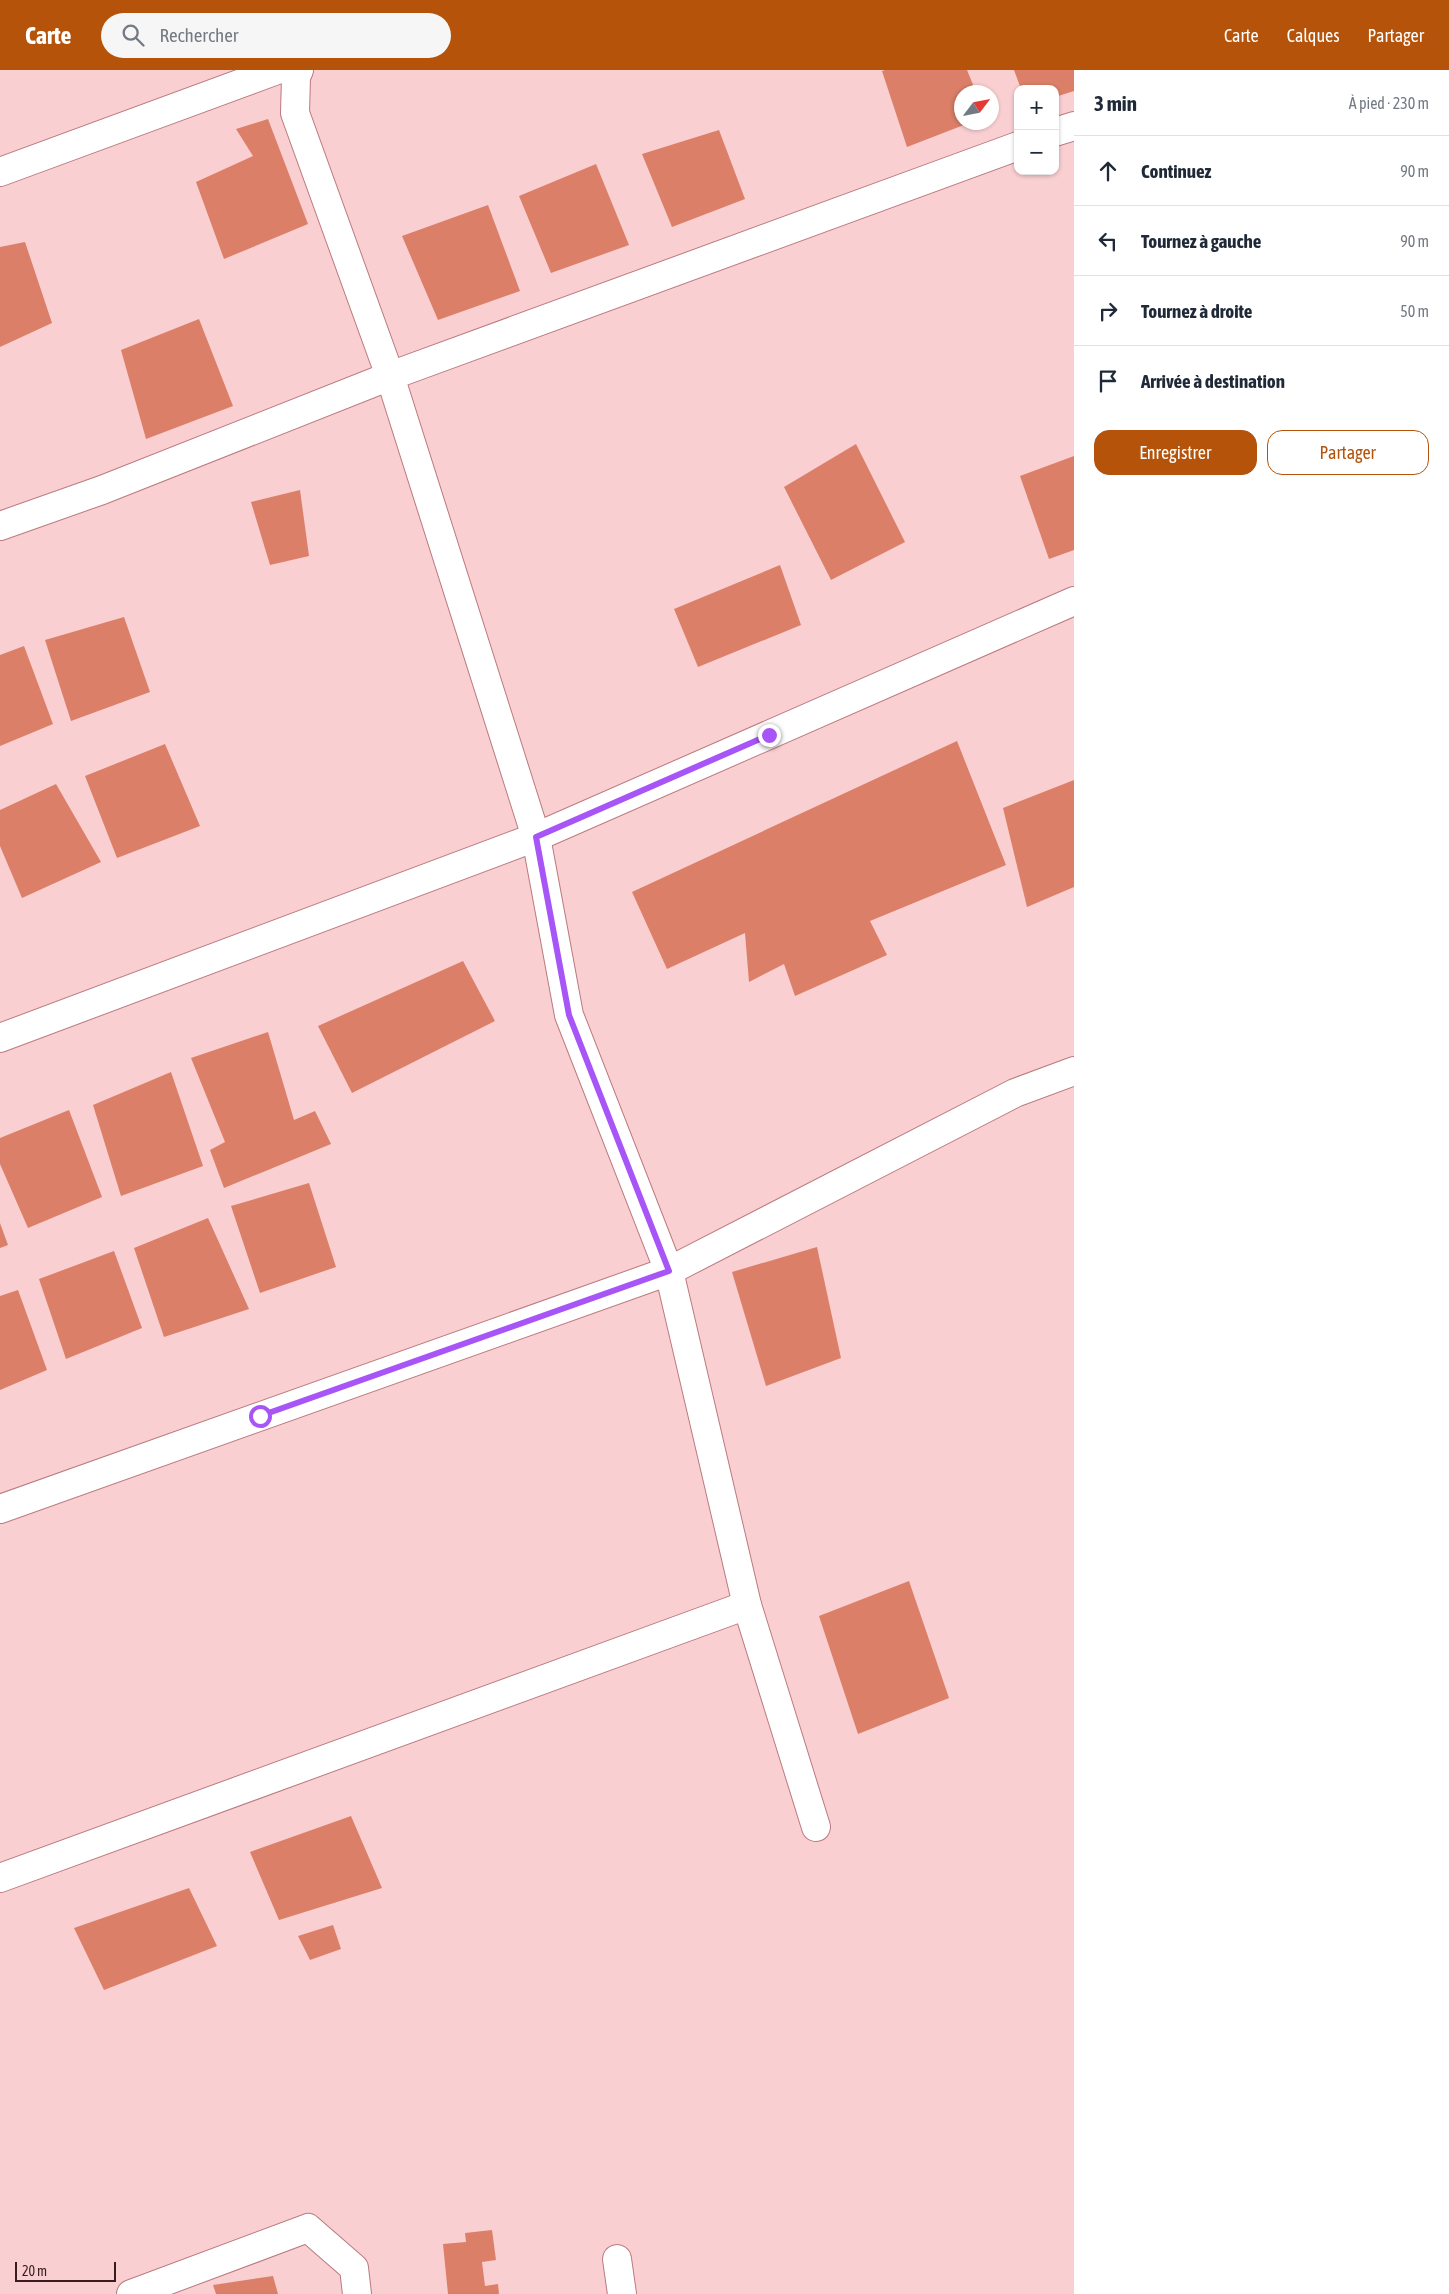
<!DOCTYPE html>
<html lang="fr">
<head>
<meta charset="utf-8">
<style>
  body { margin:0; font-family:"Asap Condensed",sans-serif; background:#f6f6f7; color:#1f2937 }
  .controls { position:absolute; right:15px; top:15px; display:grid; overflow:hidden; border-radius:10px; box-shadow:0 1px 4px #0004 }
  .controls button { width:45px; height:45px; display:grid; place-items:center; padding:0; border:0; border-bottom:1px solid #e0e1e3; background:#fff; color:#1f2937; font:25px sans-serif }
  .compass { position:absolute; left:954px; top:15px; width:45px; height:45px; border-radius:50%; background:#fff; box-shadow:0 1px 4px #0004; rotate:58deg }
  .scale { position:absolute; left:15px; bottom:12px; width:101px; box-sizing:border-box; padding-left:5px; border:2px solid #371d1f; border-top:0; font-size:14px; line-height:18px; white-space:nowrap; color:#371d1f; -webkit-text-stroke:4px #f9cfd1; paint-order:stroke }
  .stop { position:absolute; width:15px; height:15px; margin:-11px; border:4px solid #a855f7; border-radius:50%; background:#fff }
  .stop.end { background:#a855f7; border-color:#fff; box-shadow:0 1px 5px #0008 }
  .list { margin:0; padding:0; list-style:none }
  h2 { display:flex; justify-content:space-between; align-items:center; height:65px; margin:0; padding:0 20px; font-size:21px }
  h2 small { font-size:16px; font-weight:400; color:#747a83 }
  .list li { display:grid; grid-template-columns:32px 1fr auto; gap:15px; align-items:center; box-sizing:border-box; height:70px; padding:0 20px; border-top:1px solid #e0e1e3 }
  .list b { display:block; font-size:19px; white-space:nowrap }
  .list em { font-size:16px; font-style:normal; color:#747a83 }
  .actions { display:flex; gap:10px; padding:15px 20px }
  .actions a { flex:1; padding:11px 0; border:1px solid #b45309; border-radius:15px; text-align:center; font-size:18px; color:#b45309 }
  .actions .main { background:#b45309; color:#fff }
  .icon { flex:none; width:28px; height:28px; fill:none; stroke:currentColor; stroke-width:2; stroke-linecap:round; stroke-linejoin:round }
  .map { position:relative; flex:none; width:1074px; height:2224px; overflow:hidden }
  header { display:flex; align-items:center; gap:30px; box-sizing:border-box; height:70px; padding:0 25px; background:#b45309; color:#fff }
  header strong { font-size:24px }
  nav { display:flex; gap:28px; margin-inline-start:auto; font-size:18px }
  .search { width:350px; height:45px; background:#f6f6f7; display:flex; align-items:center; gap:12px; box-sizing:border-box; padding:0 18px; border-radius:28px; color:#747a83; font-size:19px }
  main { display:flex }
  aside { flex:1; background:#fff }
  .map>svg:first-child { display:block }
  .building { fill:#dc7f68 }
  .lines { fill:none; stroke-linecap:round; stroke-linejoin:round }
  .street-casing { stroke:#bb7a7f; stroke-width:30 }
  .street { stroke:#fff; stroke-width:28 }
  .route { stroke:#a855f7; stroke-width:6 }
</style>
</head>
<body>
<header>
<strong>Carte</strong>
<div class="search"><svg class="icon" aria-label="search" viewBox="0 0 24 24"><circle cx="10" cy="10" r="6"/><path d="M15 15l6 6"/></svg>Rechercher</div>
<nav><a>Carte</a><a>Calques</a><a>Partager</a></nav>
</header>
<main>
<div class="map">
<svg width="1074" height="2224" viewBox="0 0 1074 2224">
  <rect width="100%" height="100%" fill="#f9cfd1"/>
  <g class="building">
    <polygon points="885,0 967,0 976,22 962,22 962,52 969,53 907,77 882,1"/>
    <polygon points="1014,0 1074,0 1074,21 1055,27 1055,19 1021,19"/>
    <polygon points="268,49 308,154 224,189 196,112 253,86 236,59"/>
    <polygon points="719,60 745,129 672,157 642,84"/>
    <polygon points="596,94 629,175 551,203 519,126"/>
    <polygon points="488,135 520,221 438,250 402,166"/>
    <polygon points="25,172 52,253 0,277 0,177"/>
    <polygon points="199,249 233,336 146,369 121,280"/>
    <polygon points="856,374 905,472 831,510 784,417"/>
    <polygon points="1074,386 1074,480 1049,489 1020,406"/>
    <polygon points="300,420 309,486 270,495 251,432"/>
    <polygon points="780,495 801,555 698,597 674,539"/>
    <polygon points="124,547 150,622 71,651 45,570"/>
    <polygon points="24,576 53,654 0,676 0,585"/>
    <polygon points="957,671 1006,795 870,851 887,885 795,926 784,894 749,912 745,863 667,899 632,822"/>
    <polygon points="165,674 200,756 117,788 85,706"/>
    <polygon points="1074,710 1074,817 1027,837 1003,738"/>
    <polygon points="56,714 101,792 22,828 0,776 0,740"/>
    <polygon points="463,891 495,951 352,1023 318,956"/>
    <polygon points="268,962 294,1050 315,1041 331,1074 224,1118 210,1080 225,1072 191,988"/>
    <polygon points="171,1002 203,1096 121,1126 93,1035"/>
    <polygon points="69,1040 102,1127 28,1158 0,1094 0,1068"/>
    <polygon points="309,1113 336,1197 260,1223 231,1136"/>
    <polygon points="208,1148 249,1239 164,1267 134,1178"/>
    <polygon points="0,1153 8,1175 0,1178"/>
    <polygon points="817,1177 841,1288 766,1316 732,1202"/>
    <polygon points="114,1181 142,1258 66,1289 39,1209"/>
    <polygon points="18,1220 47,1300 0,1320 0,1226"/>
    <polygon points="909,1511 949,1628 858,1664 819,1546"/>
    <polygon points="351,1746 382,1818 279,1850 250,1782"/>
    <polygon points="189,1818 217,1876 104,1920 74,1858"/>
    <polygon points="333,1855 341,1879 310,1890 298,1866"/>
    <polygon points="492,2160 496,2190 482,2192 485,2216 498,2214 499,2224 448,2224 443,2174 466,2172 465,2163"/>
    <polygon points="273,2206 278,2224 216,2224 213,2215"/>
  </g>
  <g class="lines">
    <g class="street-casing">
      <g id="street">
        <polyline points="1055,62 1074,56"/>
        <polyline points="0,102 277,0"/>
        <polyline points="0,456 102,420 390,306 1018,76"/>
        <polyline points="0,968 536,767 1074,531"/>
        <polyline points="0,1439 669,1201 569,945 536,767 390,306 295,43 296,7 299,0"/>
        <polyline points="816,1757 747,1535 669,1201 1015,1023 1074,1001"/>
        <polyline points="0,1808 747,1535"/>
        <polyline points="617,2189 622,2224"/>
        <polyline points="131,2224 308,2158 354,2198 357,2224"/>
      </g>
    </g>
    <use href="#street" class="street"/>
  </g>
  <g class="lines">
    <polyline class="route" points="260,1346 669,1201 569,945 536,767 769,665"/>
  </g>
</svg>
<div class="controls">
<button>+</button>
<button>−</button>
</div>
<svg class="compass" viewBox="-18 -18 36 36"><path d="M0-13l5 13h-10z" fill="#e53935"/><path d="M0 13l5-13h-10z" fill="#747a83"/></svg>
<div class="scale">20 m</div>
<div class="stop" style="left:260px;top:1346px"></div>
<div class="stop end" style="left:769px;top:665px"></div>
</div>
<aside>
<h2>3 min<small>À pied · 230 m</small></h2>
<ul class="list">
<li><svg class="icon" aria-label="ahead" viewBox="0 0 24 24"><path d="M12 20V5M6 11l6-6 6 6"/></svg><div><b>Continuez</b></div><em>90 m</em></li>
<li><svg class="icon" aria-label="left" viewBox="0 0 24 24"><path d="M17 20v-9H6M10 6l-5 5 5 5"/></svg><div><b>Tournez à gauche</b></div><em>90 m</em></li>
<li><svg class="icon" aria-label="right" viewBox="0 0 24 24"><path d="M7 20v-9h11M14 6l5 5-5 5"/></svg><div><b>Tournez à droite</b></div><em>50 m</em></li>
<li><svg class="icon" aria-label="arrive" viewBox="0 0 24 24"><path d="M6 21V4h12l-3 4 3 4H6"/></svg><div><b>Arrivée à destination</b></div></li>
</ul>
<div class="actions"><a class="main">Enregistrer</a><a>Partager</a></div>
</aside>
</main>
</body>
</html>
